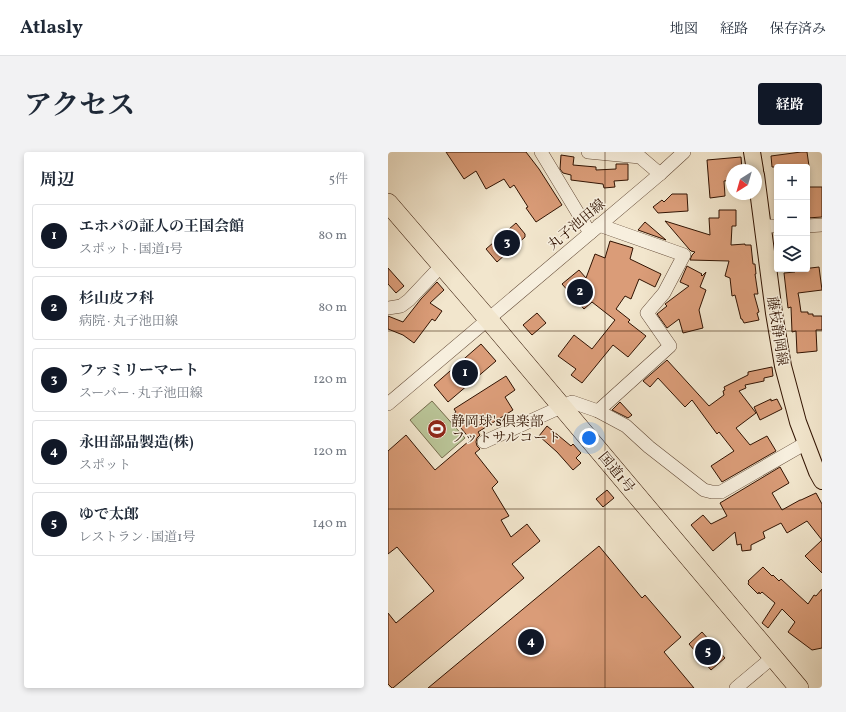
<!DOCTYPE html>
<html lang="ja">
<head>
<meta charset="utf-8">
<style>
  body { margin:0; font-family:Vollkorn,"Noto Serif JP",serif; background:#f2f2f3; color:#1f2937 }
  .controls { position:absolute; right:12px; top:12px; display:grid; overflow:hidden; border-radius:4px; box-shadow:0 2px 6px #0003 }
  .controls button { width:36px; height:36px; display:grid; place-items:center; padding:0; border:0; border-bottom:1px solid #e0e1e3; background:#fff; color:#1f2937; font:20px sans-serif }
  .compass { position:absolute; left:338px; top:12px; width:36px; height:36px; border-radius:50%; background:#fff; box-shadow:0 2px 6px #0003; rotate:217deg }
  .you { position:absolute; left:201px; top:286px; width:14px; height:14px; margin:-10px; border:3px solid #fff; border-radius:50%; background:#1a73e8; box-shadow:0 0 0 6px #1a73e833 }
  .badge { display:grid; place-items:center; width:26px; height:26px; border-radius:50%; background:#111827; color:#fff; font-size:13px; font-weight:700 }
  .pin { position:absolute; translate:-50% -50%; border:2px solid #fff; box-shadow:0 1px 4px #0006 }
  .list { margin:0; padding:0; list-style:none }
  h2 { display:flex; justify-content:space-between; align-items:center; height:52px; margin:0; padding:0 16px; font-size:17px }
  h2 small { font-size:13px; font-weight:400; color:#747a83 }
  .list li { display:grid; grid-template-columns:26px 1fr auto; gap:12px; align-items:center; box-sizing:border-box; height:64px; margin:0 8px 8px; padding:0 8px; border:1px solid #e0e1e3; border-radius:4px }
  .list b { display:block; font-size:15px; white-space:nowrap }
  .list p { margin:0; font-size:13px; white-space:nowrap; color:#747a83 }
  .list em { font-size:13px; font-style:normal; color:#747a83 }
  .icon { flex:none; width:22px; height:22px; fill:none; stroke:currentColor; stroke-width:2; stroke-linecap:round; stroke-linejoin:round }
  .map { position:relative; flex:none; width:434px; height:536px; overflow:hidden; border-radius:4px }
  header { display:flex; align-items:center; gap:24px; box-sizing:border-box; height:56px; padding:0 20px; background:#fff; border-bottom:1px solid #e0e1e3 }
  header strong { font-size:19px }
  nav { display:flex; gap:22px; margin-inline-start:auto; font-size:14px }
  .intro { display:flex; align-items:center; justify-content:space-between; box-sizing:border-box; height:96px; padding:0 24px }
  h1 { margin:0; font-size:28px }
  .button { padding:10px 18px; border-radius:4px; background:#111827; color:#fff; font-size:14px; font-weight:700 }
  main { display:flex; gap:24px; padding:0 24px }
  aside { flex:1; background:#fff; border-radius:4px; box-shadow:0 2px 6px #0003 }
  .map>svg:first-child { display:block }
  .green { fill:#bac598; stroke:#766c4d }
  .building { fill:#da9c78; stroke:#311302 }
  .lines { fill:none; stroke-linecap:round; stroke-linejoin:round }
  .minor-casing { stroke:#614835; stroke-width:14 }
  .major-casing { stroke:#311302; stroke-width:18 }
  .highway-casing { stroke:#311302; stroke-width:20 }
  .minor { stroke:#f7efde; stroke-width:13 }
  .major { stroke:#f2e6cd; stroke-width:16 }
  .highway { stroke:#f2e6cd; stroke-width:19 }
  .grid { fill:none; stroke:#311302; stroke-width:1; stroke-opacity:0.55 }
  .labels { text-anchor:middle; stroke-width:3; stroke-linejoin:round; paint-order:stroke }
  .street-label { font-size:14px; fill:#311302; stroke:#f7efde }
  .poi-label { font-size:14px; fill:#311302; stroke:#f7efde; text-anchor:start }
</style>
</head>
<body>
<header>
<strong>Atlasly</strong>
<nav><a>地図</a><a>経路</a><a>保存済み</a></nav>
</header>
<div class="intro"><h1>アクセス</h1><a class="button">経路</a></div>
<main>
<aside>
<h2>周辺<small>5件</small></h2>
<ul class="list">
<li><span class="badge">1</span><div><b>エホバの証人の王国会館</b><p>スポット · 国道1号</p></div><em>80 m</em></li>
<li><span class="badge">2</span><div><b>杉山皮フ科</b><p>病院 · 丸子池田線</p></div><em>80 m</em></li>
<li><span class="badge">3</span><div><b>ファミリーマート</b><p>スーパー · 丸子池田線</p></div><em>120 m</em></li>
<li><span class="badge">4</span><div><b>永田部品製造(株)</b><p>スポット</p></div><em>120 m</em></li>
<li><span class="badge">5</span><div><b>ゆで太郎</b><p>レストラン · 国道1号</p></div><em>140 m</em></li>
</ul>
</aside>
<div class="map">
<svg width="434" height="536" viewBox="0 0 434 536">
  <rect width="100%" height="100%" fill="#f2e6cd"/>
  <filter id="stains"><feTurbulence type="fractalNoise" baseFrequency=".005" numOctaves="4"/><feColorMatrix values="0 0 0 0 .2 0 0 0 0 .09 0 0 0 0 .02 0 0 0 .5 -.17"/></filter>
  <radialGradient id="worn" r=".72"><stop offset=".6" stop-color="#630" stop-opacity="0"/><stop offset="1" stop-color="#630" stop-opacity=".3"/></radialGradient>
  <polygon class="green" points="44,249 77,286 54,306 22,268"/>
  <g class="building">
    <polygon points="58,0 138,0 151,17 174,53 148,70 138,56 140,55 126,33 122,36 116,27 98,37 88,19 76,27"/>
    <polygon points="413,0 419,0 421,14 419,15 384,15 383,4"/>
    <polygon points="173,3 186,5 185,13 208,15 208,18 228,17 228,12 240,12 240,28 226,29 227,35 216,36 215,32 183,28 183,23 175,21 172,17"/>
    <polygon points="353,5 354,18 344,18 344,28 336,29 337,44 322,46 319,8"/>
    <polygon points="419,35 434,35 434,65 419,66"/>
    <polygon points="284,42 299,42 300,59 270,61 265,55 274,48 276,50"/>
    <polygon points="331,58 348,58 348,74 344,74 343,93 357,92 357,93 363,93 365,112 367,112 368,122 367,122 370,142 366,142 371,160 369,161 371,168 356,171 354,167 353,167 347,143 344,144 342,126 337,124 341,109 302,108 304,103 307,100 303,99 301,97 277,69 322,83 321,66 331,66"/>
    <polygon points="257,70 278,88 250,78"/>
    <polygon points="128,71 137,82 137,85 109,110 98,97"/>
    <polygon points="222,89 245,96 242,107 273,122 267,135 251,127 243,147 237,144 228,157 242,168 240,170 258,184 240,205 225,193 194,231 183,223 188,217 170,204 186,183 204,197 227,168 204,150 196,157 174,132 191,118 198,126 207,102 217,106"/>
    <polygon points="299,114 314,122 313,123 314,124 318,120 312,135 318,138 311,158 315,176 295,181 291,167 279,176 269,162 279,154 277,152 301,134 292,130"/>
    <polygon points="431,115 434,138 410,141 411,146 413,160 420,160 420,162 425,162 425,164 434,164 434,178 428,178 429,199 409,201 408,179 404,180 403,155 400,156 396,121 407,120 406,118"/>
    <polygon points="0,116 16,134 8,141 0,132"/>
    <polygon points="49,130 56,138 42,151 54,159 47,169 44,167 26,191 15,183 0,177 0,164 15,170 33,147"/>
    <polygon points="149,161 158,171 144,183 135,173"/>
    <polygon points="93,192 108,209 60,250 46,233"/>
    <polygon points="279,208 321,254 336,243 335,239 337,238 336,235 360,223 360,220 384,215 385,224 376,226 376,229 357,233 358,236 351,239 368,261 348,276 362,293 379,284 388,299 334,330 323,314 346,299 331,280 329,282 304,248 297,255 270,226 262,235 255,229"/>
    <polygon points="118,224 127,238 117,245 125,258 90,280 92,283 89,286 88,290 89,294 92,297 87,301 110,330 104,336 121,364 113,368 123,385 139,372 152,389 124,412 136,426 5,536 4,536 0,532 0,461 8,471 46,439 9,395 0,402 0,299 18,283 47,318 81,289 82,287 63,264 68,260 66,257"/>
    <polygon points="383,247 383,249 389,247 394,257 372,268 366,255"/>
    <polygon points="232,250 244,263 240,266 224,258"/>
    <polygon points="159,274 183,294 185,292 193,301 188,306 193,311 185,318 169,300 151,284"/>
    <polygon points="392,315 401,331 384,341 394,358 412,348 413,348 428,341 434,352 434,421 417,404 434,388 419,369 399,381 393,371 375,380 377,386 363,393 363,398 354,399 353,392 349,393 347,380 325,399 303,373 315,363 323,372 339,364 332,351"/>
    <polygon points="219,338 226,346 215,355 208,347"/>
    <polygon points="211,394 254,446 257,443 293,485 276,500 306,536 40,536"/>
    <polygon points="375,415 384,424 385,423 391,429 393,427 420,452 426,443 428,444 434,437 434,496 424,498 400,480 407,470 394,457 380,476 374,471 387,451 374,440 372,442 371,440 370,442 360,432 361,430 360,429"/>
    <polygon points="314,480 337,506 323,518 301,492"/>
  </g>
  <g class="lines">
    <g class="minor-casing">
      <g id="minor">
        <polyline points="153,0 202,81"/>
        <polyline points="200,0 252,5 272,22"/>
        <polyline points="375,74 389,74"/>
        <polyline points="419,74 434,73"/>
        <polyline points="0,156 13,154 21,148 54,113"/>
        <polyline points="0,252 272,22 296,0"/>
        <polyline points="210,259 282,194 259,161 276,141 296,103 211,73"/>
        <polyline points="96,290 184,250 210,259 238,274 261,295 316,338 324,340 333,340 418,291"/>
        <polyline points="348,536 385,505"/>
      </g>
    </g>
    <g class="major-casing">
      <g id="major">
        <polyline points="364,0 367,18"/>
        <polyline points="368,23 386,161 395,214 410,270 429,320 434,329"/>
      </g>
    </g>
    <g class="highway-casing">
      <polyline id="highway" points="0,51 100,167 411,536"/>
    </g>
    <use href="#minor" class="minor"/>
    <use href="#major" class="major"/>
    <use href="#highway" class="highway"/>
  </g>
  <path class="grid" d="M 217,0 L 217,536M 0,179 L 434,179M 0,357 L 434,357"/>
  <defs>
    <g id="stadium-disc" transform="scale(1)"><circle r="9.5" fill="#8f2418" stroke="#f7efde"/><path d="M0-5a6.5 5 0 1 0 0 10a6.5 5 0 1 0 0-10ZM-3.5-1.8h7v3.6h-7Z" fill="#fff"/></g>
  </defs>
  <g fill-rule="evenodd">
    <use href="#stadium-disc" x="49" y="277"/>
  </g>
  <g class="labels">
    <g class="street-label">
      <text transform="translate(188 72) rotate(-40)" y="5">丸子池田線</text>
      <text transform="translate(390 179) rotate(81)" y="5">藤枝静岡線</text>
      <text transform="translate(229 320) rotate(50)" y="5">国道1号</text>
    </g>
    <g class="poi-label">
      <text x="63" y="274">静岡球's倶楽部<tspan x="63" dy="16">フットサルコート</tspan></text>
    </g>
  </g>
  <rect width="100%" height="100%" filter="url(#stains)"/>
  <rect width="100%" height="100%" fill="url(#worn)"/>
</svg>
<div class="controls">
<button>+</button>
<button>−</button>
<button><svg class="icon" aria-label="layers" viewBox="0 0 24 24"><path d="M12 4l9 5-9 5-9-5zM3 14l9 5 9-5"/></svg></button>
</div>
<svg class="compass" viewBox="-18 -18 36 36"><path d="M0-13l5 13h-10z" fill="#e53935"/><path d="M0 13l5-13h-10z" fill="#747a83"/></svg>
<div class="you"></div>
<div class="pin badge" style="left:77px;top:221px">1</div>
<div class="pin badge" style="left:192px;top:140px">2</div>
<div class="pin badge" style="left:119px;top:91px">3</div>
<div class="pin badge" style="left:143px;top:490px">4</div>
<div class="pin badge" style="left:320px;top:500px">5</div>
</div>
</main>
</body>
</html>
